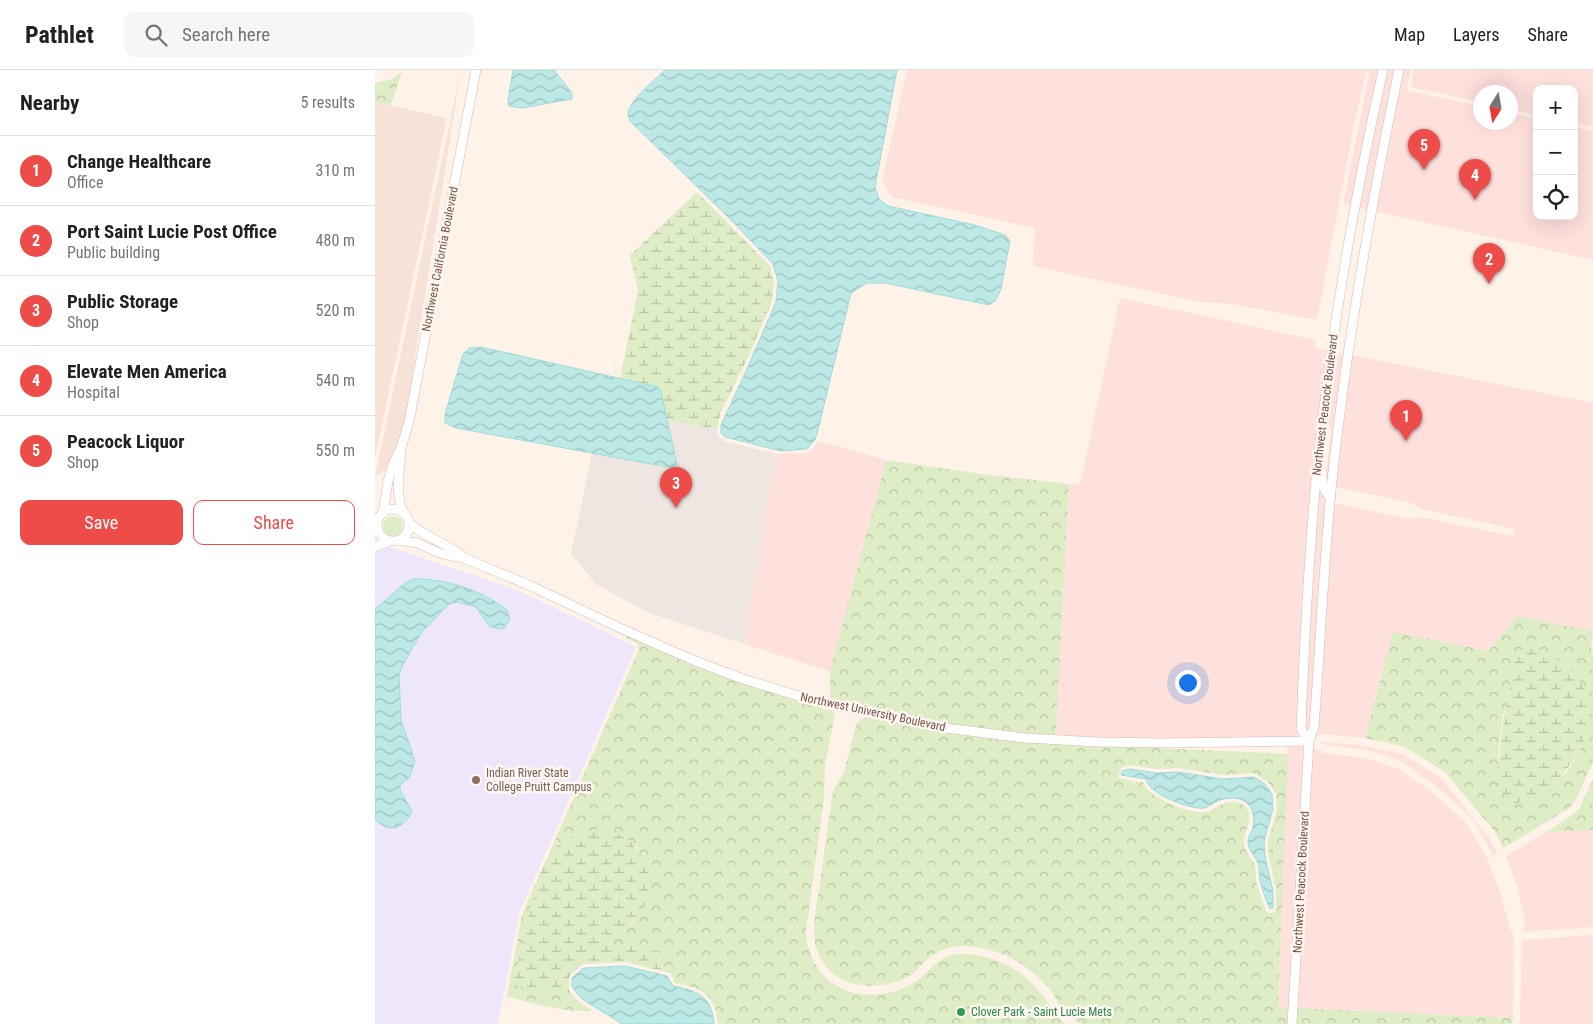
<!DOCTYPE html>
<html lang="en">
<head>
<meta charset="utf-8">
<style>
  body { margin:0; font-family:"Roboto Condensed",sans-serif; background:#f6f6f6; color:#202124 }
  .controls { position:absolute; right:15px; top:15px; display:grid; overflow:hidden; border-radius:10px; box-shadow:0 5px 20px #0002 }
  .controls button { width:45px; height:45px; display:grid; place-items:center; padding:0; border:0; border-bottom:1px solid #e0e0e0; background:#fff; color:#202124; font:25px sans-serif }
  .compass { position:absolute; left:1098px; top:15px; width:45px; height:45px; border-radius:50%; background:#fff; box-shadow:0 5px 20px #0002; rotate:191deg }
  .you { position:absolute; left:812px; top:612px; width:18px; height:18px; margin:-12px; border:4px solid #fff; border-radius:50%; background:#1a73e8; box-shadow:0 0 0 8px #1a73e833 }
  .badge { display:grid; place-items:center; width:32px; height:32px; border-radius:50%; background:#ed4c49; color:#fff; font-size:16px; font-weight:700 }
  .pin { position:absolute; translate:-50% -41px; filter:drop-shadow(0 1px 2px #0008) }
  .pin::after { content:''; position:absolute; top:26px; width:18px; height:15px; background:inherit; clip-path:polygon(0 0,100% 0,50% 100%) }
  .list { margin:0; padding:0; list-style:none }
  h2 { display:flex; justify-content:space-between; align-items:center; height:65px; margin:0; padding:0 20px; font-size:21px }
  h2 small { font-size:16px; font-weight:400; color:#757577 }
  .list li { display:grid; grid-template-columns:32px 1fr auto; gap:15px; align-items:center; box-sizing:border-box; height:70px; padding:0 20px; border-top:1px solid #e0e0e0 }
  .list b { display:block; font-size:19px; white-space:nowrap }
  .list p { margin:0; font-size:16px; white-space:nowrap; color:#757577 }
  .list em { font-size:16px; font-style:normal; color:#757577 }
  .actions { display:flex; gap:10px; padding:15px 20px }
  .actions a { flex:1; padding:11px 0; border:1px solid #ed4c49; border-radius:10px; text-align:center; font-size:18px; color:#ed4c49 }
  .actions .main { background:#ed4c49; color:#fff }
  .icon { flex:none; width:28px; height:28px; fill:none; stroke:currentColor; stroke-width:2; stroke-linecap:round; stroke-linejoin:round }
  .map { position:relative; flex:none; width:1218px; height:954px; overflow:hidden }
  header { display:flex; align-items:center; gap:30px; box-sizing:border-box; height:70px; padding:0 25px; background:#fff; border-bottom:1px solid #e0e0e0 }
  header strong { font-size:24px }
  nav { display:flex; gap:28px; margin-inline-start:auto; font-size:18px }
  .search { width:350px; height:45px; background:#f6f6f6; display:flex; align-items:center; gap:12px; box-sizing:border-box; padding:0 18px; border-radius:10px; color:#757577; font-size:19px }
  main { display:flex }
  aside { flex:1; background:#fff }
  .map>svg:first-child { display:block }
  .residential { fill:#f6e2d7 }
  .commercial { fill:#fee0dd }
  .industrial { fill:#efe6e2 }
  .education { fill:#eee6fa }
  .grass { fill:#deedc6 }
  .forest { fill:url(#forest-crowns); fill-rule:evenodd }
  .wetland { fill:url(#wetland-marsh) }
  .water { fill:url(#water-waves); stroke:#a1dcd8 }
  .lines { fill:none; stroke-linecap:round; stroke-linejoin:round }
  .secondary-casing { stroke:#d9b9b0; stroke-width:10 }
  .secondary { stroke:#fff; stroke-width:9 }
  .education-dot { fill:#8d6e63; stroke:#fff7f1; stroke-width:2 }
  .leisure-dot { fill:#2e9e5b; stroke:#fff7f1; stroke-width:2 }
  .labels { text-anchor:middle; stroke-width:5; stroke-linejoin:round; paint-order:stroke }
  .street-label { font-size:12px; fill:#7b524a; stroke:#fff7f1 }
  .education-label { font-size:12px; fill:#785e54; stroke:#fff7f1; text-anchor:start }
  .leisure-label { font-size:12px; fill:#27864d; stroke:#fff7f1; text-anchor:start }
</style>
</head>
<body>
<header>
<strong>Pathlet</strong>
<div class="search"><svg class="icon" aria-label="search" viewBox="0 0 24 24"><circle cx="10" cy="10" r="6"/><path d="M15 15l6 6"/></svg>Search here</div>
<nav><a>Map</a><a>Layers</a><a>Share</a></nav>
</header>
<main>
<aside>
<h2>Nearby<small>5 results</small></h2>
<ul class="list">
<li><span class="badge">1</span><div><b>Change Healthcare</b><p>Office</p></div><em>310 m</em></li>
<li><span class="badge">2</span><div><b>Port Saint Lucie Post Office</b><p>Public building</p></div><em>480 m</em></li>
<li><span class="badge">3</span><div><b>Public Storage</b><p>Shop</p></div><em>520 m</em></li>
<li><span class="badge">4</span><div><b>Elevate Men America</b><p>Hospital</p></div><em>540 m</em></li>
<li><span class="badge">5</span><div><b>Peacock Liquor</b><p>Shop</p></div><em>550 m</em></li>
</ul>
<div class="actions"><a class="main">Save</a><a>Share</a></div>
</aside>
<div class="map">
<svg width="1218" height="954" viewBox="0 0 1218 954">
  <defs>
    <pattern id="forest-crowns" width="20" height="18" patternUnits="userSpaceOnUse" patternTransform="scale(1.25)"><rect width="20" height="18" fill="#deedc6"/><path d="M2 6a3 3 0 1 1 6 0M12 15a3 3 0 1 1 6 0" fill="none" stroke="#b9c3a3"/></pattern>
    <pattern id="wetland-marsh" width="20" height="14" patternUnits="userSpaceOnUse" patternTransform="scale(1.25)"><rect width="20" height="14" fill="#deedc6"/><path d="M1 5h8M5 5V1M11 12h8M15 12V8" fill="none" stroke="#b9c3a3"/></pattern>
    <pattern id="water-waves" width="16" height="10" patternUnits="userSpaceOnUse" patternTransform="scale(1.25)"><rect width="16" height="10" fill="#bce9e6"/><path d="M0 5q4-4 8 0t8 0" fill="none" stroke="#9ebfbc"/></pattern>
  </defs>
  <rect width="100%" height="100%" fill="#fef2e9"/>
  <g class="residential">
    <polygon points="86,0 29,357 23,377 13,399 0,406"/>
    <polygon points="0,32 72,48 0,388"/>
  </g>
  <g class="commercial">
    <polygon points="532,0 991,0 977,65 942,250 858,234 825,232 658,196 660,158 517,127 507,112"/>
    <polygon points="995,0 1004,0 977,136 968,134"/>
    <polygon points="1011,0 1021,0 992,139 984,138"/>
    <polygon points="1028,0 1036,0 1032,17 1034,21 1105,36 1106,52 1136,52 1136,43 1162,49 1162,146 1199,146 1199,57 1218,61 1218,190 999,141"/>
    <polygon points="1039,0 1218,0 1218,57 1199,53 1199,19 1162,19 1162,45 1136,39 1136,22 1106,22 1105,32 1036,17"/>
    <polygon points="745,228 941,270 940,278 953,281 927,667 789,669 681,666 694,414 705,415"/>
    <polygon points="960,282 969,284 953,420 950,413 956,362 952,347"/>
    <polygon points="976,285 1218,333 1218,561 1142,546 1115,581 1018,562 990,668 949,664 940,666 959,433 1033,449 1045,447 1138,466 1140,459 1046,439 1037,433 961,417"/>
    <polygon points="444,371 511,390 455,601 369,574 401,384 433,383"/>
    <polygon points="944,417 947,424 952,429 935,658 933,663 930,657 935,544"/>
    <polygon points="945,672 983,675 1027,684 1066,708 1114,768 1122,783 1118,785 1097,748 1061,716 1026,691 993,680 950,675"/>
    <polygon points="913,675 930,675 915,938 903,937"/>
    <polygon points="937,677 948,683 991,688 1023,699 1057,722 1092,754 1114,792 1125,822 1134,856 1139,867 1138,948 922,938"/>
    <polygon points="1218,760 1218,857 1148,862 1150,852 1143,818 1131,786 1171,762"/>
    <polygon points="1218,865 1218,954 1145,954 1147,870"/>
  </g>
  <polygon class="industrial" points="292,350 342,359 343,366 349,371 401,384 369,574 274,543 221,514 196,484 217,383 303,399"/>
  <polygon class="education" points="0,472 142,520 261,577 144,843 123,954 0,954"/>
  <circle class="grass" cx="18" cy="456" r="10"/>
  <g class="forest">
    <polygon points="27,1 16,35 0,32 0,13 17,9"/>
    <polygon points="511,390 607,404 694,414 681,666 650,664 563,653 455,631 455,601"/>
    <path d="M 1142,546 L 1218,561 L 1216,579 L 1218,580 L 1218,693 L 1199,733 L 1193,739 L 1128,778 L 1120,762 L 1070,702 L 1030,677 L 990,668 L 1018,562 L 1114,581 ZM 1141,586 L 1207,676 L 1193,701 L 1181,712 L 1126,722 C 1115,691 1134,620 1141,586 Z"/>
    <path d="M 252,566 L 415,629 L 454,640 L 455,639 L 460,644 L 450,695 L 449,727 L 431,862 C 435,916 483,938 531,917 C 562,903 558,879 600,885 C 629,889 653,905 670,928 C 677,937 681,948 691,954 L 343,954 C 341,925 327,918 300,913 L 295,903 L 287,901 L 285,883 L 256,875 L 232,875 L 258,853 L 277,809 L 261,775 L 169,795 L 264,579 L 263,574 L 251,568 Z"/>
    <path d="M 494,647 L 558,661 L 649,672 L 913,684 L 903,937 L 915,938 L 914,954 L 707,954 C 702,951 695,948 691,944 C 684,938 682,929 677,922 C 659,901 638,885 611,879 C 592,874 570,874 554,888 C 546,894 541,903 531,908 C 515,915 498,918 480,914 C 460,910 444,893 440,873 C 437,854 442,832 445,813 C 449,784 453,755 457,726 L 459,719 L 469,702 L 482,652 L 486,649 ZM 755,695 L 782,699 L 804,698 L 848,705 L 879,703 L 893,712 L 901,723 L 902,740 L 893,771 L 894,787 L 901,820 L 901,838 L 900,842 L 894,843 L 891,841 C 888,832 885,824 882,815 C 880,808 882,799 879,793 C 875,786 869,781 869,772 C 869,759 883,743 866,734 C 851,726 844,739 831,742 C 817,745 771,727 768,712 L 760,712 L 743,707 L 746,698 Z"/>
    <polygon points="1218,709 1218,760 1171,762 1196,746 1204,739"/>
    <path d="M 162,810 L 152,855 L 143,916 L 178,919 L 197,924 L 204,932 L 216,940 L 215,941 C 186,942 159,934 132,926 L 147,844 Z"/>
    <polygon points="922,938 1138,948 1137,954 921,954"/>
  </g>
  <g class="wetland">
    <polygon points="322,122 395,196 399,212 397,231 376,281 345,344 342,359 292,350 286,322 283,317 245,308 263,221 255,185"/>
    <path d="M 1151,577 C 1170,579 1177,585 1192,597 C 1204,607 1214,622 1216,639 C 1218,666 1190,708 1168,723 C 1160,728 1149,731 1139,734 L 1126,722 L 1123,713 L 1122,701 L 1130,638 L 1141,586 Z"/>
    <path d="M 225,758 C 249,766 258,768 269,791 C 272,796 276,804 277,809 C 278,835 250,861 233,875 L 256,875 L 285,883 L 287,901 L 251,892 L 207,894 L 194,907 L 194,919 L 197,924 L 178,919 L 143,916 L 138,914 L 162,810 C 167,799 173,785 182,776 C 189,769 215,761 225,758 Z"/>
  </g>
  <g class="water">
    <polygon points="138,0 179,0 197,23 197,29 147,38 134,36 133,30"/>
    <path d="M 290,0 L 522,0 L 500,117 L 504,129 L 513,136 L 600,155 L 630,165 L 635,171 L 626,219 L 621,230 L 614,235 L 510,213 L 492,213 L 476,223 L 444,356 L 440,370 L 432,379 L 406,381 L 350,367 L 346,363 L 346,355 L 371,301 L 401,232 L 403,211 L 398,194 L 354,148 L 255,51 C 253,47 252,44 254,40 C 259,26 280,10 290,0 Z"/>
    <polygon points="106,277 283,317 286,322 303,399 81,358 70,353 70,344 88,284 94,278"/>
    <path d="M 39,509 C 69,508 109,521 132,540 L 135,550 L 128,559 L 115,557 L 101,537 L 82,532 L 74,534 L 47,562 L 27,596 L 24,605 L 26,650 L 40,691 L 34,708 L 25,715 L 25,720 L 37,741 C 33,751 23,761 11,757 C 7,756 4,752 0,750 L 0,539 L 30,513 Z"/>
    <path d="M 755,699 L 781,703 L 803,702 L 848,709 L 879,707 L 890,714 L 897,724 L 898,739 L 889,771 L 890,787 L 898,821 L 898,838 L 895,839 C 891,830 887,820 885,810 C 884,804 885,797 882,791 C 879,784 873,780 873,771 C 873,765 877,763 878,757 C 880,751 878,740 874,735 C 866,726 853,727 842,731 C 838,733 834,737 829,738 C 815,740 773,724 771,709 L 746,705 L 747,701 Z"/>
    <path d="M 250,896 L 292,906 L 298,916 C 323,921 337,926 339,954 L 247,954 L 207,929 L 197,917 L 197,908 L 208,898 Z"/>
  </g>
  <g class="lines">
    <g class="secondary-casing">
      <g id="secondary">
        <path d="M 26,381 C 25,403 19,423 29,444"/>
        <path d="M 947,402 C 947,413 947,419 956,428"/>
        <circle cx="18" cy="455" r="16"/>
        <polyline points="8,443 13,411 18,394 26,378 34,352 101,0"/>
        <path d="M 34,453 C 50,467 71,473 87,486"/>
        <polyline points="24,470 42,473 67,484 89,488 158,517 245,558 318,590 368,609 437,630 563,657 650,668 723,672 789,673 934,671"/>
        <polyline points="0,477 14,471"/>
        <path d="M 934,671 L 926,659 C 929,579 933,500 940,421 C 953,280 977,139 1008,0"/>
        <path d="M 917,954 L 934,671 L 939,657 C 946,568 949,480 959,392 C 974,260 997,130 1024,0"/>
      </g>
    </g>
    <use href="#secondary" class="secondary"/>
  </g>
  <circle class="education-dot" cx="101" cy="710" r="5"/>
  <circle class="leisure-dot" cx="586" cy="942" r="5"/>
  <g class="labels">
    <g class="street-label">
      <text transform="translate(65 189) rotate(-79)" y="4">Northwest California Boulevard</text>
      <text transform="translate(950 335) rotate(-83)" y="4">Northwest Peacock Boulevard</text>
      <text transform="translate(498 642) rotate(12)" y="4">Northwest University Boulevard</text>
      <text transform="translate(926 812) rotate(-87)" y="4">Northwest Peacock Boulevard</text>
    </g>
    <g class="education-label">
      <text x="111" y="707">Indian River State<tspan x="111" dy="14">College Pruitt Campus</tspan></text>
    </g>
    <g class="leisure-label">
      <text x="596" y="946">Clover Park - Saint Lucie Mets</text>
    </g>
  </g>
</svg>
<div class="controls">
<button>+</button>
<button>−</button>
<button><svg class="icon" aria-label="locate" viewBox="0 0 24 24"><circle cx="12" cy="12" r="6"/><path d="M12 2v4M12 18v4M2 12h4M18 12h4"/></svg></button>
</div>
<svg class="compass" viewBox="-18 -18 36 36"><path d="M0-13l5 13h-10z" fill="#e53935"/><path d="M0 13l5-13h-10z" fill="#757577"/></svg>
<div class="you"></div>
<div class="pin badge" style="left:1031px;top:371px">1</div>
<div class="pin badge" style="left:1114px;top:214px">2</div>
<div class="pin badge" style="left:301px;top:438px">3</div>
<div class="pin badge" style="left:1100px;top:130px">4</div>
<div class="pin badge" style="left:1049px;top:100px">5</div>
</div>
</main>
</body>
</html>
